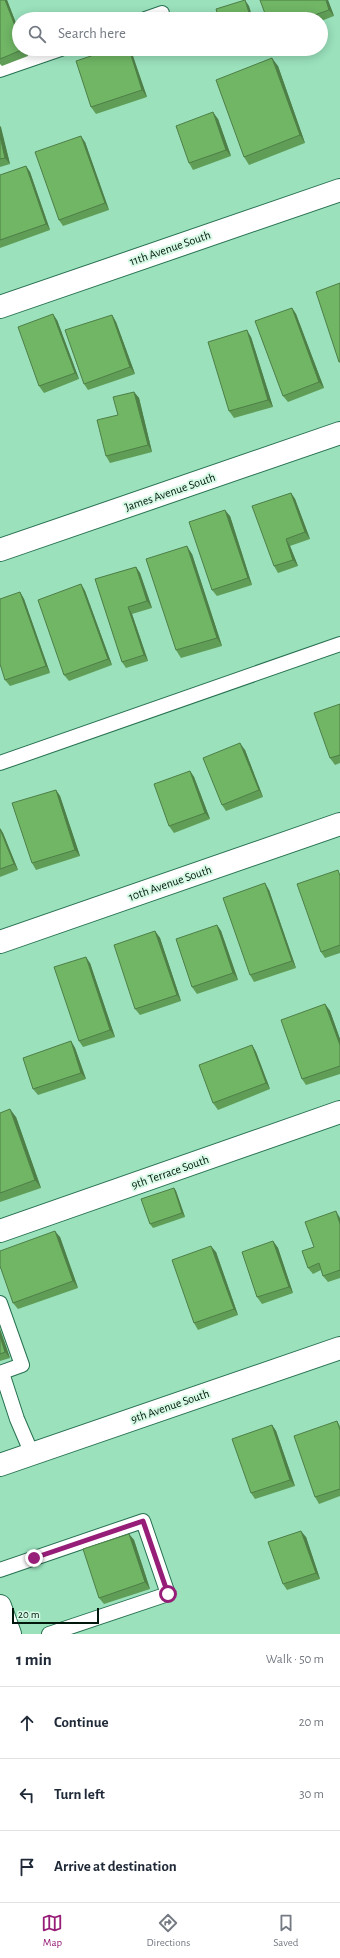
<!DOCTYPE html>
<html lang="en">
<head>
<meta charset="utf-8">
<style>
  body { margin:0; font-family:"Alegreya Sans",sans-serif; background:#f2f2f3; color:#1f2937 }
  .scale { position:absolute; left:12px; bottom:10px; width:87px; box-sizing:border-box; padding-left:4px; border:2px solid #00180b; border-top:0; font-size:11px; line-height:14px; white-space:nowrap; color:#00180b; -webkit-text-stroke:3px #d7fae6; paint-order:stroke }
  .stop { position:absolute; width:12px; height:12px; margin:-9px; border:3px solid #971e78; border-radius:50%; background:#fff }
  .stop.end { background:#971e78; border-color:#fff; box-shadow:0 1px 4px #0008 }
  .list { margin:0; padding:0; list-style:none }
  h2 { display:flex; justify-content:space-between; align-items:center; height:52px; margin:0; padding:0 16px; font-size:17px }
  h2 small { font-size:13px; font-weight:400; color:#747a83 }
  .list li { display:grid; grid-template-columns:26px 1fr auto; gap:12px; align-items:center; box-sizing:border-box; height:72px; padding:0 16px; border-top:1px solid #e0e1e3 }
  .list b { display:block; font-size:15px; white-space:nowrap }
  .list em { font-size:13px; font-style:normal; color:#747a83 }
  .icon { flex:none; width:22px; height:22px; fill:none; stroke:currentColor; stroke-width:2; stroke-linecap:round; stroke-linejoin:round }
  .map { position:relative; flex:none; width:340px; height:1634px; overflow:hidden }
  .search { position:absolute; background:#fff; box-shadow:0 2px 10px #0003; left:12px; right:12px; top:12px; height:44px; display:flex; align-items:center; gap:10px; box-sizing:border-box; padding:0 14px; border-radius:22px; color:#747a83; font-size:15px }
  .sheet { height:268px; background:#fff }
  nav { display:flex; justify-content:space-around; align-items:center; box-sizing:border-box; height:56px; border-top:1px solid #e0e1e3; background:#fff; font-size:11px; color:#747a83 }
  nav a { display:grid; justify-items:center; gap:2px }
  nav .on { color:#971e78 }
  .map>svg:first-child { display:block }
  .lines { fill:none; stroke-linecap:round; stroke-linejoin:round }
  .lane-casing { stroke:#277050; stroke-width:16 }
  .street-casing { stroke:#277050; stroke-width:24 }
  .secondary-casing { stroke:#277050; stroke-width:24 }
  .lane { stroke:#fff; stroke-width:14 }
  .street { stroke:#fff; stroke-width:22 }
  .secondary { stroke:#fff; stroke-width:22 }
  .wall { fill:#609d57 }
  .shaded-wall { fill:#4e7f47 }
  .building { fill:#70b665; stroke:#4e7f47 }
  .route { stroke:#971e78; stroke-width:5 }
  .labels { text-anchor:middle; stroke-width:4; stroke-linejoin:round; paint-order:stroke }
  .street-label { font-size:12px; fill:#00180b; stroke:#d7fae6 }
</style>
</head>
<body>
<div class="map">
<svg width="340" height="1634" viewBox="0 0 340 1634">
  <rect width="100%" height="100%" fill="#9ae1bc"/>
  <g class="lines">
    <g class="lane-casing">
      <g id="lane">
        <polyline points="145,19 162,13"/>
        <polyline points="0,70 61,49"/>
        <polyline points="0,763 340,644"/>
        <polyline points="0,1303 22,1365 0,1373"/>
        <polyline points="2,1373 17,1419 32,1454"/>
        <polyline points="0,1570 143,1521 168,1594 49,1634"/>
      </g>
    </g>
    <g class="street-casing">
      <g id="street">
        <polyline points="0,307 340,190"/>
        <polyline points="0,550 340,433"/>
        <polyline points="0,942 340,824"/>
        <polyline points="0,1231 340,1112"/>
        <polyline points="0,1465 340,1348"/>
      </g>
    </g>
    <g class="secondary-casing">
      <polyline id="secondary" points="0,1606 10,1634"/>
    </g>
    <use href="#lane" class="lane"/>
    <use href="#street" class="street"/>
    <use href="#secondary" class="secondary"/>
  </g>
  <g class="wall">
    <polygon points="0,0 7,0 19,31 19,49 26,49 28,56 2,66 0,64"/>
    <polygon points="328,0 334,16 321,21 321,19 267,19"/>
    <polygon points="112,49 130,49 147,97 96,114 91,107"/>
    <polygon points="278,66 305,143 249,165 244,157"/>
    <polygon points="218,119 231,156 193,170 189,163"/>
    <polygon points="0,126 10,164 0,167"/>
    <polygon points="85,142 109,210 63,226 59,220"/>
    <polygon points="26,166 30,172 50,230 0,248 0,175"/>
    <polygon points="292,308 296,314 324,388 288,402 283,396"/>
    <polygon points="112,315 116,322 135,374 88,390 84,384"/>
    <polygon points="57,320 79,379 44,393 39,386"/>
    <polygon points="251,337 273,407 234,418 229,411"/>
    <polygon points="134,392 139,398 152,452 110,463 106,456 118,415"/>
    <polygon points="291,493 295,499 310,539 290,546 298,566 278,573 274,566"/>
    <polygon points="230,516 252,585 217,596 212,590"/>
    <polygon points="192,554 222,646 181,658 176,650"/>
    <polygon points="136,567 140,573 152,608 132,614 148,661 126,668 122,662 95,579"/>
    <polygon points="81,584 85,591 112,665 69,681 64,675"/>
    <polygon points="20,592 24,599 50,673 10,686 5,680"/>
    <polygon points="340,704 340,763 335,765 330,758"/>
    <polygon points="245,750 263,797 226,811 222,805"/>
    <polygon points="190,771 194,777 210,819 174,833 169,826"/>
    <polygon points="56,790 60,796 80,856 36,870 32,863"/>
    <polygon points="0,828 3,833 18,870 0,877"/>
    <polygon points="340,873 340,953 325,958 321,952"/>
    <polygon points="269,890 296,968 254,982 250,975"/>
    <polygon points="217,925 221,931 238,980 197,994 192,987"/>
    <polygon points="155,931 160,938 181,1001 140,1015 135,1009"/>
    <polygon points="90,963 115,1037 83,1047 79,1041"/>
    <polygon points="325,1004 330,1011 340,1039 340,1074 306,1085 302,1079"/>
    <polygon points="71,1041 75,1048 86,1079 38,1095 33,1089"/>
    <polygon points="252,1045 256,1052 270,1089 218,1110 213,1103"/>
    <polygon points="0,1113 16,1117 41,1188 0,1202"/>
    <polygon points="174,1188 176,1191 185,1217 153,1228 150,1224"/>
    <polygon points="340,1218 340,1278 328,1282 323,1276 321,1270 313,1274 308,1268 314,1247"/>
    <polygon points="60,1237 78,1288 18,1309 13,1303"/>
    <polygon points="273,1241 278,1248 293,1293 262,1304 257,1297"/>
    <polygon points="216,1252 238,1315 198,1330 194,1323"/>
    <polygon points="0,1329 10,1358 0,1361"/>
    <polygon points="337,1421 340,1426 340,1496 319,1504 315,1497"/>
    <polygon points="272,1425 276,1431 295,1486 255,1499 251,1493"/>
    <polygon points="129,1534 134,1540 150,1589 104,1604 99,1598"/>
    <polygon points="306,1537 320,1579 287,1590 283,1584"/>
  </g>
  <g class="shaded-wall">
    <polygon points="5,0 7,0 19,31 19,36"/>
    <polygon points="245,0 249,6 253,19 251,19"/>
    <polygon points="326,0 328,0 334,16 329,10"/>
    <polygon points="24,49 26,49 28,56"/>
    <polygon points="129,49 130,49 131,50 147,97 142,90"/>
    <polygon points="272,58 278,66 305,143 300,135"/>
    <polygon points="213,112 218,119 231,156 226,150"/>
    <polygon points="0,126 1,127 10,164 5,158 0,136"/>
    <polygon points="81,136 85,142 109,210 105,203"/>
    <polygon points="26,166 30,172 50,230 46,224"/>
    <polygon points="292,308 296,314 324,388 319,382"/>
    <polygon points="53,314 57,320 79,379 75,373"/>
    <polygon points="112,315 116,322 135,374 130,367"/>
    <polygon points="247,330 251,337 273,407 268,400"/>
    <polygon points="134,392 139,398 152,452 148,445"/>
    <polygon points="291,493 295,499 310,539 305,532"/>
    <polygon points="225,510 230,516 252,585 248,578"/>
    <polygon points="286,539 290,546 298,566 293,560"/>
    <polygon points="187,546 192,554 222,646 217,638"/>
    <polygon points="136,567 140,573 152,608 147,601"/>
    <polygon points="81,584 85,591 112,665 108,659"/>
    <polygon points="20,592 24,599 50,673 46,666"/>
    <polygon points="128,607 132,614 148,661 144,655"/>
    <polygon points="240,743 245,750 263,797 259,790"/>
    <polygon points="190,771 194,777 210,819 205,813"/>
    <polygon points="56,790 60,796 80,856 75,850"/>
    <polygon points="0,828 3,833 18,870 14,864"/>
    <polygon points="265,883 269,890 296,968 292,961"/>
    <polygon points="217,925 221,931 238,980 233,973"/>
    <polygon points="155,931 160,938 181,1001 177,995"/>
    <polygon points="86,957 90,963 115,1037 110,1030"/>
    <polygon points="325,1004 330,1011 340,1039 340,1045"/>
    <polygon points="71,1041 75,1048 86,1079 81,1073"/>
    <polygon points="252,1045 256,1052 270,1089 266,1083"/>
    <polygon points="10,1109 16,1117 41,1188 35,1180"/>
    <polygon points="174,1188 176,1191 185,1217 182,1213"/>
    <polygon points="336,1211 340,1218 340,1224"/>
    <polygon points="55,1231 60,1237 78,1288 73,1281"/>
    <polygon points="273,1241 278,1248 293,1293 289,1287"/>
    <polygon points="211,1246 216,1252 238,1315 234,1309"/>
    <polygon points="0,1329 10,1358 5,1352 0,1336"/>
    <polygon points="272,1425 276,1431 295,1486 290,1480"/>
    <polygon points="301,1531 306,1537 320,1579 316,1573"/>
    <polygon points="129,1534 134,1540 150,1589 145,1582"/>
  </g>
  <g class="building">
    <polygon points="0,0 5,0 19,36 19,49 24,49 0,59"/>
    <polygon points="245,0 251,19 219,19 216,9"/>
    <polygon points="260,0 326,0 329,10 303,19 267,19"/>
    <polygon points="112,49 129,49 142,90 91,107 76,61"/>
    <polygon points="272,58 300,135 244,157 216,80"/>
    <polygon points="213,112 226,150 189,163 176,126"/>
    <polygon points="0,136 5,158 0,159"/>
    <polygon points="81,136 105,203 59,220 35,152"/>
    <polygon points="26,166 46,224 0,240 0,175"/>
    <polygon points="340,283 340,362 339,362 316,292"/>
    <polygon points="292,308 319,382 283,396 255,321"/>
    <polygon points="53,314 75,373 39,386 18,327"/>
    <polygon points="112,315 130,367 84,384 65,330"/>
    <polygon points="247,330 268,400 229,411 208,342"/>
    <polygon points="134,392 148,445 106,456 97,420 118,415 113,397"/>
    <polygon points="291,493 305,532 286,539 293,560 274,566 252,506"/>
    <polygon points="225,510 248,578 212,590 189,522"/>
    <polygon points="187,546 217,638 176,650 146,559"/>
    <polygon points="136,567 147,601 128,607 144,655 122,662 95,579"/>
    <polygon points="81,584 108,659 64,675 38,600"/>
    <polygon points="20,592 46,666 5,680 0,664 0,599"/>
    <polygon points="340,704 340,755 330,758 314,713"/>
    <polygon points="240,743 259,790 222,805 203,758"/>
    <polygon points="190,771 205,813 169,826 154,784"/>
    <polygon points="56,790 75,850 32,863 12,803"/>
    <polygon points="0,829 14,864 0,869"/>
    <polygon points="338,870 340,876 340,945 321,952 297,884"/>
    <polygon points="265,883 292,961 250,975 223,898"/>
    <polygon points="217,925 233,973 192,987 176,939"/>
    <polygon points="155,931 177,995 135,1009 114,945"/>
    <polygon points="86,957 110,1030 79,1041 54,967"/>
    <polygon points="325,1004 340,1045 340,1066 302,1079 281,1020"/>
    <polygon points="71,1041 81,1073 33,1089 23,1058"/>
    <polygon points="252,1045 266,1083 213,1103 199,1065"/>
    <polygon points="10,1109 35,1180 0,1193 0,1113"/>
    <polygon points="174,1188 182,1213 150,1224 141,1199"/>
    <polygon points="336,1211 340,1224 340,1270 323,1276 319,1263 308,1268 302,1251 314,1247 305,1222"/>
    <polygon points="55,1231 73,1281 13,1303 0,1266 0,1251"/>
    <polygon points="273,1241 289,1287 257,1297 242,1252"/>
    <polygon points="211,1246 234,1309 194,1323 172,1260"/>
    <polygon points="0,1336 5,1352 0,1354"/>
    <polygon points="337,1421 340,1430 340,1489 315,1497 294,1436"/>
    <polygon points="272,1425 290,1480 251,1493 232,1439"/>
    <polygon points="301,1531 316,1573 283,1584 268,1542"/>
    <polygon points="129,1534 145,1582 99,1598 83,1549"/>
  </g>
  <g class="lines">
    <polyline class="route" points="34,1558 143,1521 168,1594"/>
  </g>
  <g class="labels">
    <g class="street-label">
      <text transform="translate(170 248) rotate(-19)" y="4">11th Avenue South</text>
      <text transform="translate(170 492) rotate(-19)" y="4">James Avenue South</text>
      <text transform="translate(170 883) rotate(-19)" y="4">10th Avenue South</text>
      <text transform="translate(170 1172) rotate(-19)" y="4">9th Terrace South</text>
      <text transform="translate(170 1406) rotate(-19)" y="4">9th Avenue South</text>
    </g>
  </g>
</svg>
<div class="scale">20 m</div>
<div class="stop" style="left:168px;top:1594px"></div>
<div class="stop end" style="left:34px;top:1558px"></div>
<div class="search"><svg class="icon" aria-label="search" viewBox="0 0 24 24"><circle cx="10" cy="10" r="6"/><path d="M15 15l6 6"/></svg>Search here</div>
</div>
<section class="sheet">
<h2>1 min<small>Walk · 50 m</small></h2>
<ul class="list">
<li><svg class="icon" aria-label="ahead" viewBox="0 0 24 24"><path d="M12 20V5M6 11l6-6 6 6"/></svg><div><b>Continue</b></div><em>20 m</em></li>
<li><svg class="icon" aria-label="left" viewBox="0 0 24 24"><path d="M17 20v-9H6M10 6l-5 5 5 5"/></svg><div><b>Turn left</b></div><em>30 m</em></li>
<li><svg class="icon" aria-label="arrive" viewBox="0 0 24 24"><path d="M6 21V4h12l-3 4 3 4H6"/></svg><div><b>Arrive at destination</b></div></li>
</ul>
</section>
<nav>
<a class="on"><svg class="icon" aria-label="map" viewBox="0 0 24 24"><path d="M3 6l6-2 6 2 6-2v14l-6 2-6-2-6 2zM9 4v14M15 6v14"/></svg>Map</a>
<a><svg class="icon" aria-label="directions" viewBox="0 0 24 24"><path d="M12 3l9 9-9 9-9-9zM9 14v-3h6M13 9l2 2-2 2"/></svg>Directions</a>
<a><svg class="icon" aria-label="saved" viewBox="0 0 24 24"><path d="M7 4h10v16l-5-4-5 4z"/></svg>Saved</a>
</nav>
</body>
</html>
